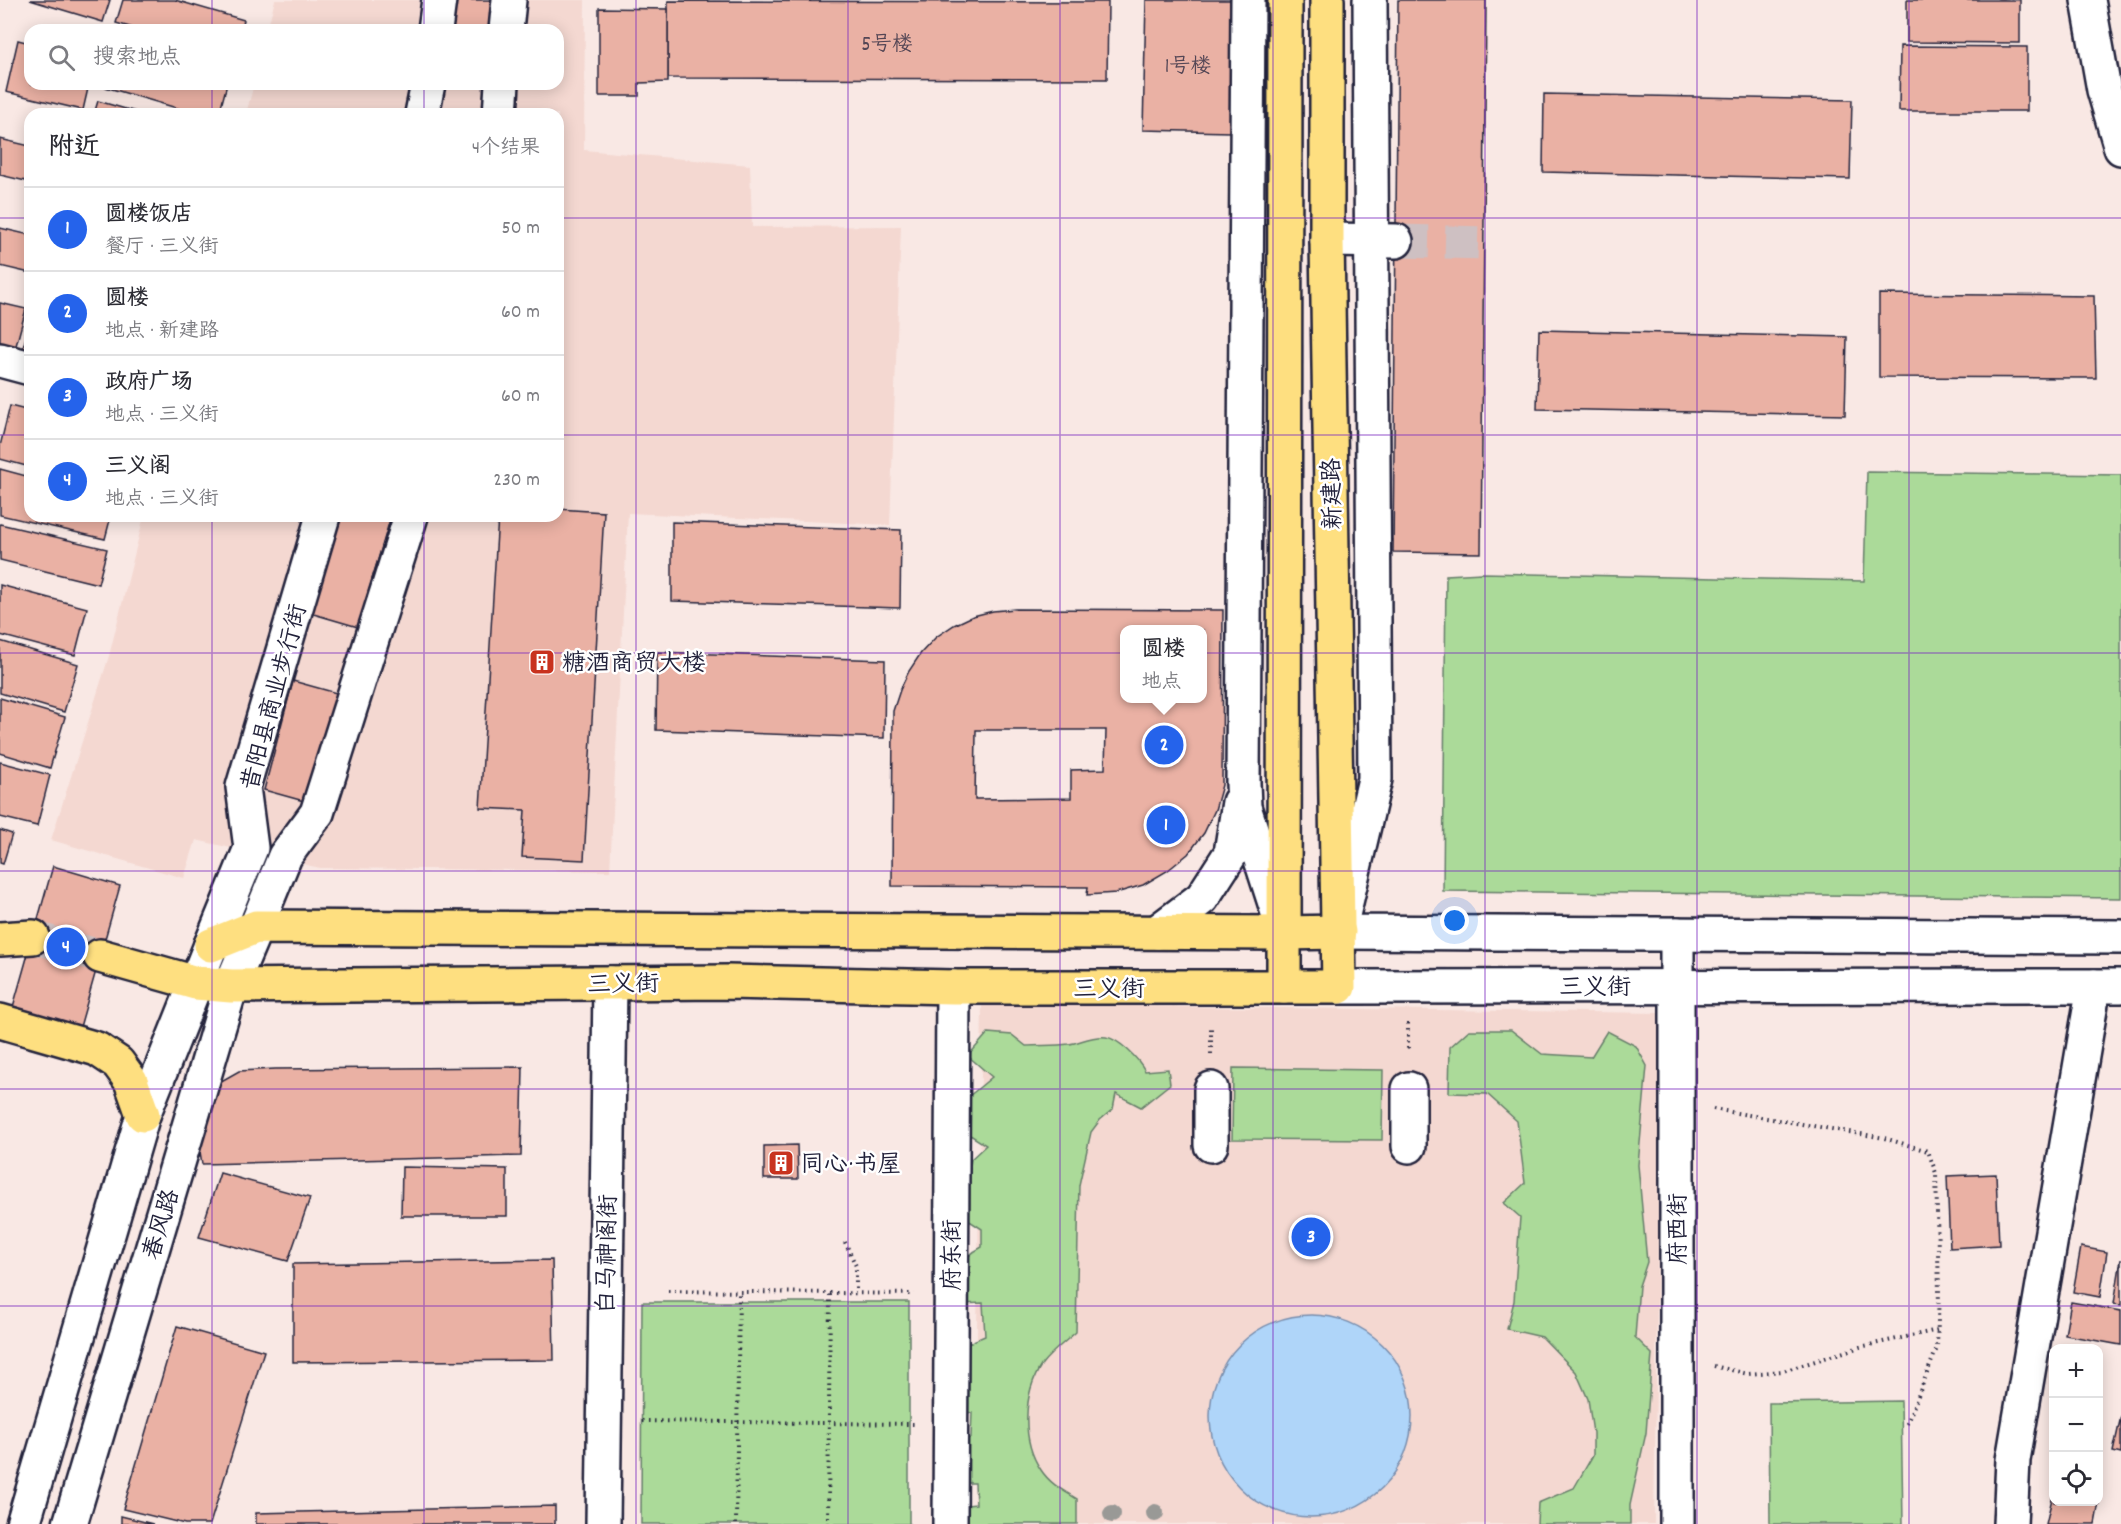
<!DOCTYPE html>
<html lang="zh">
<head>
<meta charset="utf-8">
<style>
  body { margin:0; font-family:Dekko,"LXGW WenKai TC",sans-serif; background:#f7f7f7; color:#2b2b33 }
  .controls { position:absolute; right:18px; bottom:18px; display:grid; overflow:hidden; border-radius:12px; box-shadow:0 3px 15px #0003 }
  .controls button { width:54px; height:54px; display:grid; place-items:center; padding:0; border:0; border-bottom:2px solid #e1e1e2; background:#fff; color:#2b2b33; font:30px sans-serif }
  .you { position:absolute; left:1455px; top:921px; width:21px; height:21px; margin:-15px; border:4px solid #fff; border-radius:50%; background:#1a73e8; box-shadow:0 0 0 9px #1a73e833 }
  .badge { display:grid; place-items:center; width:39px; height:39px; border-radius:50%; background:#2563eb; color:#fff; font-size:20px; font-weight:700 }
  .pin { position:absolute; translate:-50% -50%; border:3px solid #fff; box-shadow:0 2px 6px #0006 }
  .popup { position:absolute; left:1120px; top:625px; width:87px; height:78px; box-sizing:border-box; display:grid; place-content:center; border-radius:12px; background:#fff; filter:drop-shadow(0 2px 4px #0005); font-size:20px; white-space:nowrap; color:#7c7c81 }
  .popup b { font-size:22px; color:#2b2b33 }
  .popup::after { content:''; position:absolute; left:50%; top:100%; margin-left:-12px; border:12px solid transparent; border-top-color:#fff }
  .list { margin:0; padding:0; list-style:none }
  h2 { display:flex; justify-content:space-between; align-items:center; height:78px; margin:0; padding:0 24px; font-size:26px }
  h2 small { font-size:20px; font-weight:400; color:#7c7c81 }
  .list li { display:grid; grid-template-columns:39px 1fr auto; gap:18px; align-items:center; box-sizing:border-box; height:84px; padding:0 24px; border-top:2px solid #e1e1e2 }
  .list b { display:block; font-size:22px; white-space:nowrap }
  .list p { margin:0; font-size:20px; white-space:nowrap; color:#7c7c81 }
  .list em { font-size:20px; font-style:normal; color:#7c7c81 }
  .icon { flex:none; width:33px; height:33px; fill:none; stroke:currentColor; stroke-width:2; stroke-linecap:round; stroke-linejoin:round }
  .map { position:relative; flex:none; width:2121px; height:1524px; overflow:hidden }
  .search { position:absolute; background:#fff; box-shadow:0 3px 15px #0003; left:24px; top:24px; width:540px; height:66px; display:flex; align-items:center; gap:15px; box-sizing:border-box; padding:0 21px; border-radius:18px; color:#7c7c81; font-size:22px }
  .panel { position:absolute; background:#fff; box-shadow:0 3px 15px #0003; left:24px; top:108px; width:540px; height:414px; border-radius:18px }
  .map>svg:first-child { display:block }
  .built { fill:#f4d8d1 }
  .green { fill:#abda99; stroke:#667e6a; stroke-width:1.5 }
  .water { fill:#afd5f9; stroke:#778dad; stroke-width:1.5 }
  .building { fill:#eab1a4; stroke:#22223b; stroke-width:1.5; fill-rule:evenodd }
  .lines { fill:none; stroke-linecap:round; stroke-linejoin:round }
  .street-tunnel { stroke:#cec0c2; stroke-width:33; stroke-dasharray:33 16; stroke-linecap:butt }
  .primary-tunnel { stroke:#cec0c2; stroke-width:33; stroke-dasharray:33 16; stroke-linecap:butt }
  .street-casing { stroke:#22223b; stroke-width:38 }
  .secondary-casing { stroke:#22223b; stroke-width:38 }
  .primary-casing { stroke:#22223b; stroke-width:38 }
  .path { stroke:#22223b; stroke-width:4; stroke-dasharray:1.5 4.5; stroke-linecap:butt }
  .street { stroke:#fff; stroke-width:33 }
  .secondary { stroke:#fff; stroke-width:33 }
  .primary { stroke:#fedf80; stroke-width:33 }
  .tree { fill:#999996 }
  .grid { fill:none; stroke:#7b2cbf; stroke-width:1.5; stroke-opacity:0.55 }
  .labels { text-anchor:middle; stroke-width:5; stroke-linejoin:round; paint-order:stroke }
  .number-label { font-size:21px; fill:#544655 }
  .street-label { font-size:24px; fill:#22223b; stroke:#fff }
  .poi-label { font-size:24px; fill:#22223b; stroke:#fff; text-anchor:start }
</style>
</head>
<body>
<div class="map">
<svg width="2121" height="1524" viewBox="0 0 2121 1524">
  <rect width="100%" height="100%" fill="#f9e8e4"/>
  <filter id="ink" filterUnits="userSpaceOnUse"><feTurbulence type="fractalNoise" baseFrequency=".0167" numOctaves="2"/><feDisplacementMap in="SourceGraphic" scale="12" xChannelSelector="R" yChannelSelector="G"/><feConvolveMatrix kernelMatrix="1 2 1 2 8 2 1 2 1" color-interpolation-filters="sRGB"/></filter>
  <g filter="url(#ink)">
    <g class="built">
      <polygon points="275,0 585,0 584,150 750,165 752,227 901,226 890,525 628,513 610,871 320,868 196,840 184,878 51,840 109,656 144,516 558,516 558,114 246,114 254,84 558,84 558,30 267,30"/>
      <polygon points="982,1004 1661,1013 1654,1524 974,1524"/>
    </g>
    <g class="green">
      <polygon points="1867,472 2121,475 2121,898 1443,891 1446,575 1482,573 1864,581"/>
      <polygon points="1469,1030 1511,1030 1542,1054 1591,1057 1607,1031 1636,1046 1647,1066 1638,1165 1647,1262 1639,1286 1635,1337 1652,1354 1646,1433 1630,1505 1630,1524 1537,1524 1538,1503 1574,1488 1593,1455 1593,1433 1588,1399 1576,1372 1542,1337 1507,1329 1514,1301 1520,1217 1504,1203 1525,1183 1517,1121 1487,1094 1449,1093 1450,1047"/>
      <path d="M 988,1033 L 1012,1035 L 1026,1046 C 1040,1045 1055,1046 1069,1044 C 1081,1042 1093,1035 1106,1037 C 1119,1039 1139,1059 1145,1071 L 1168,1069 L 1170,1084 L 1141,1107 L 1116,1094 L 1113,1109 L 1100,1120 L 1091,1132 L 1079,1185 L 1076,1332 C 1065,1342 1051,1352 1042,1364 C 1023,1393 1021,1441 1041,1470 C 1050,1484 1064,1491 1077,1499 L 1077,1524 L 956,1524 L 958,1506 L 976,1504 L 975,1483 L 955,1483 L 958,1438 L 971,1438 L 972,1413 L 958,1411 L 959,1347 L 985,1336 L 983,1303 L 961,1304 C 959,1276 954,1261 982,1247 L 982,1229 L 968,1220 L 967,1191 L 971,1159 L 986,1145 L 967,1133 L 968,1097 L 992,1077 L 968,1056 Z"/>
      <polygon points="1233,1068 1383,1070 1382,1140 1232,1139"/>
      <polygon points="642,1302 909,1302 909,1524 641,1524"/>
      <polygon points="1901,1401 1903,1524 1770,1524 1769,1403"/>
    </g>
    <circle class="water" cx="1311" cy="1416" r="101"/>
    <g class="building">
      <polygon points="30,0 110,0 103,22"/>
      <polygon points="123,0 175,0 244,20 241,30 140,30 116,23"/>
      <polygon points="451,0 496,0 493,30 447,30"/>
      <polygon points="1146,0 1233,0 1230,132 1143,130"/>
      <polygon points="1398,0 1486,0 1481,553 1393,552"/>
      <polygon points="1907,0 2020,0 2020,43 1907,42"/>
      <polygon points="668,1 1108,2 1107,79 668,78"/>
      <polygon points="599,8 668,9 668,82 639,83 639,96 599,96"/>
      <polygon points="18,40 30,43 30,84 89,84 83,110 6,92"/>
      <polygon points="1900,46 2027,47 2027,111 1899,111"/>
      <polygon points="95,84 227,84 219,114 197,114"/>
      <polygon points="1544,94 1852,100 1850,179 1543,172"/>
      <polygon points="98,101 143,114 94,114"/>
      <polygon points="0,139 30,146 30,182 0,175"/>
      <polygon points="0,228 30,235 30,273 0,266"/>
      <polygon points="1879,294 2094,296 2096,378 1879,377"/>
      <polygon points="0,303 26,309 14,353 0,349"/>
      <polygon points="30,324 30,353 22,351"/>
      <polygon points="1539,330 1847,337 1845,415 1537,409"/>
      <polygon points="10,406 30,411 30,467 0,459 0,446"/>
      <polygon points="0,469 30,477 30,516 111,516 105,539 0,515"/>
      <polygon points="558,509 604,512 584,860 522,857 525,810 480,808 498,516 558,516"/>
      <polygon points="338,516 391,516 358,627 310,613"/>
      <polygon points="672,522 901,530 900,608 672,601"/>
      <polygon points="0,524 107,549 98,584 0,560"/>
      <polygon points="0,585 87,608 75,655 0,635"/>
      <path d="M 1015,609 L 1223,610 L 1222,785 L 1215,810 L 1204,833 L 1188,854 L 1167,871 L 1143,885 L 1116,893 L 1087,895 L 1088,887 L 892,886 L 893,711 L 900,690 L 909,671 L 921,653 L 936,637 L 954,625 L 973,616 L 993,611 ZM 1125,630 L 1203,630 L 1203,698 L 1125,698 ZM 976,730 L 1106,730 L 1105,769 L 1071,770 L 1071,798 L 975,799 Z"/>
      <polygon points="0,641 78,664 64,712 0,693"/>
      <polygon points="657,652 885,660 884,738 656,730"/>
      <polygon points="293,681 340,694 311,803 264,790"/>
      <polygon points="0,698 65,717 50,768 0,753"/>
      <polygon points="0,762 50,775 37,826 0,817"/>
      <polygon points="0,830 12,834 3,864 0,863"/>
      <polygon points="53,866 120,886 80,1027 13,1007"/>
      <polygon points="523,1067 521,1156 202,1164 199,1145 216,1084 239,1071 275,1069"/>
      <polygon points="797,1145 798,1179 764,1179 764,1146"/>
      <polygon points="402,1167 507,1169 507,1216 401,1216"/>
      <polygon points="220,1173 310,1198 288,1261 199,1237"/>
      <polygon points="1996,1174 1999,1245 1950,1248 1947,1176"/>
      <polygon points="2081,1247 2107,1252 2100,1297 2073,1292"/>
      <polygon points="2121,1259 2121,1305 2114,1304"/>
      <polygon points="552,1260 554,1360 293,1362 293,1264"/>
      <polygon points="2071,1302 2121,1311 2121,1345 2065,1335"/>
      <polygon points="177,1326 264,1351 210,1524 185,1524 123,1509"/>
      <polygon points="2121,1416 2121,1454 2113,1452"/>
      <polygon points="2054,1490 2054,1502 2098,1502 2098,1491 2101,1491 2095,1524 2046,1524"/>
      <polygon points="555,1506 555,1524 256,1524 256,1513"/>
      <polygon points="121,1516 153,1524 121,1524"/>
    </g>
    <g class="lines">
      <polyline class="street-tunnel" points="1396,241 1484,243"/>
      <polyline class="primary-tunnel" points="33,937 100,956"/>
      <g class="street-casing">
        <g id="street">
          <polyline points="435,30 439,0"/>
          <polyline points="506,30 509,0"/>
          <polyline points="422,114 428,84"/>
          <polyline points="500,114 502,84"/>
          <polyline points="1327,240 1396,241"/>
          <polyline points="0,360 30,368"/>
          <polyline points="256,927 285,856 317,813 411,516"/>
          <polyline points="211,945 251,848 243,787 323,516"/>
          <polyline points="1211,1089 1211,1145"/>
          <polyline points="1409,1089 1409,1146"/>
          <polyline points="2010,1524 2013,1460 2094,986"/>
        </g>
      </g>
      <g class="secondary-casing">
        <g id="secondary">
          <polyline points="1248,0 1243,783 1244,807 1281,922"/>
          <polyline points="1370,0 1375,779 1339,932 2121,937"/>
          <polyline points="2088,0 2104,90 2121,148"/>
          <polyline points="1157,932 1202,898 1231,853 1239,802"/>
          <polyline points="1339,987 2121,986"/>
          <polyline points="23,1524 143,1115 211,945"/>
          <polyline points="70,1524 231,986 256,927"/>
          <polyline points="603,1524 610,983"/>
          <polyline points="950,1524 953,987"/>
          <polyline points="1677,1524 1677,934"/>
        </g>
      </g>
      <g class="primary-casing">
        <g id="primary">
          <polyline points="0,939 33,937"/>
          <polyline points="211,945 256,927 1284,933 1339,932"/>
          <polyline points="100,956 196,983 231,986 728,982 953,987 1339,987 1327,240 1327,0"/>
          <polyline points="1284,987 1285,0"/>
          <polyline points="0,1021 97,1049 118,1063 131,1081 143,1115"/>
        </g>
      </g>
      <g class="path">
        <polyline points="1408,1023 1408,1051"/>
        <polyline points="1211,1054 1211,1025"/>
        <polyline points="1713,1109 1884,1138 1928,1151 1936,1173 1939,1292 1937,1348 1906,1426"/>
        <polyline points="845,1242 856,1266 856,1293"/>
        <polyline points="668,1291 914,1294"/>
        <polyline points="1714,1366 1748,1374 1783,1371 1860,1347 1938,1330"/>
        <polyline points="642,1421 914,1424"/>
        <polyline points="736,1524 739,1292"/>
        <polyline points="828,1524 830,1293"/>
      </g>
      <use href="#street" class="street"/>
      <use href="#secondary" class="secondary"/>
      <use href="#primary" class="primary"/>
    </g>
    <g class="tree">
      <circle cx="1155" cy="1513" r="9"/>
      <circle cx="1112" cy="1514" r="9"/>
    </g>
  </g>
  <path class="grid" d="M 212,0 L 212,30M 424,0 L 424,30M 636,0 L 636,1524M 848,0 L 848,1524M 1060,0 L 1060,1524M 1273,0 L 1273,1524M 1485,0 L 1485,1524M 1697,0 L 1697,1524M 1909,0 L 1909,1524M 212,84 L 212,114M 424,84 L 424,114M 0,218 L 30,218M 558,218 L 2121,218M 0,435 L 30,435M 558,435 L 2121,435M 212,516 L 212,1524M 424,516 L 424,1524M 0,653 L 2121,653M 0,871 L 2121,871M 0,1089 L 2121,1089M 0,1306 L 2121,1306"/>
  <defs>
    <g id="building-square" transform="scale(1.35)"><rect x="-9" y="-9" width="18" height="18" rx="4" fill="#c8321e" stroke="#fff"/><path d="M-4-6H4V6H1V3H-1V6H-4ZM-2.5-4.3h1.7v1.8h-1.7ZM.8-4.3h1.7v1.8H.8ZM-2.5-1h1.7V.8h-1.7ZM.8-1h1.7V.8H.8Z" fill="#fff"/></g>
  </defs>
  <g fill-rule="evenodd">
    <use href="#building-square" x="542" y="662"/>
    <use href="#building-square" x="781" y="1163"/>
  </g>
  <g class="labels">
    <g class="number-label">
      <text x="887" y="50">5号楼</text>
      <text x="1188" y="72">1号楼</text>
    </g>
    <g class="street-label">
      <text transform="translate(1331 494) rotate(-91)" y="8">新建路</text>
      <text transform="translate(273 697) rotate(-75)" y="8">昔阳县商业步行街</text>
      <text transform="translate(623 983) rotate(-1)" y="8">三义街</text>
      <text x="1595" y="994">三义街</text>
      <text x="1109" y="996">三义街</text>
      <text transform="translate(160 1224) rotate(-73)" y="8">春风路</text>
      <text transform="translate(1677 1229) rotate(-90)" y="8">府西街</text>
      <text transform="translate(606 1254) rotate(-89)" y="8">白马神阁街</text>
      <text transform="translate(951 1255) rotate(-90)" y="8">府东街</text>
    </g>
    <g class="poi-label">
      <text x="562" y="670">糖酒商贸大楼</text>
      <text x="800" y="1171">同心·书屋</text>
    </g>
  </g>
</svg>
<div class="controls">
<button>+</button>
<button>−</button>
<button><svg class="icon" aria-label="locate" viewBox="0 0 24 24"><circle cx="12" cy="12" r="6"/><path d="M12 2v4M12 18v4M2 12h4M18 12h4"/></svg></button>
</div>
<div class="you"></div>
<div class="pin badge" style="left:1166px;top:825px">1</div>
<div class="pin badge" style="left:1164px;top:745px">2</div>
<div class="popup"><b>圆楼</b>地点</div>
<div class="pin badge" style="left:1311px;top:1237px">3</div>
<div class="pin badge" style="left:66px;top:947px">4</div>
<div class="search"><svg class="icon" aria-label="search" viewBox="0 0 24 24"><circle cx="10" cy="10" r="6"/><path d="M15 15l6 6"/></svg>搜索地点</div>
<section class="panel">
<h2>附近<small>4个结果</small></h2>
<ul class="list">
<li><span class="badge">1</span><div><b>圆楼饭店</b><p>餐厅 · 三义街</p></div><em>50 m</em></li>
<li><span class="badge">2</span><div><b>圆楼</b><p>地点 · 新建路</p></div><em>60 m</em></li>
<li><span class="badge">3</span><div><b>政府广场</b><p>地点 · 三义街</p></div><em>60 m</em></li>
<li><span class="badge">4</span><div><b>三义阁</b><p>地点 · 三义街</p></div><em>230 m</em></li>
</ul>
</section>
</div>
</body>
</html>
